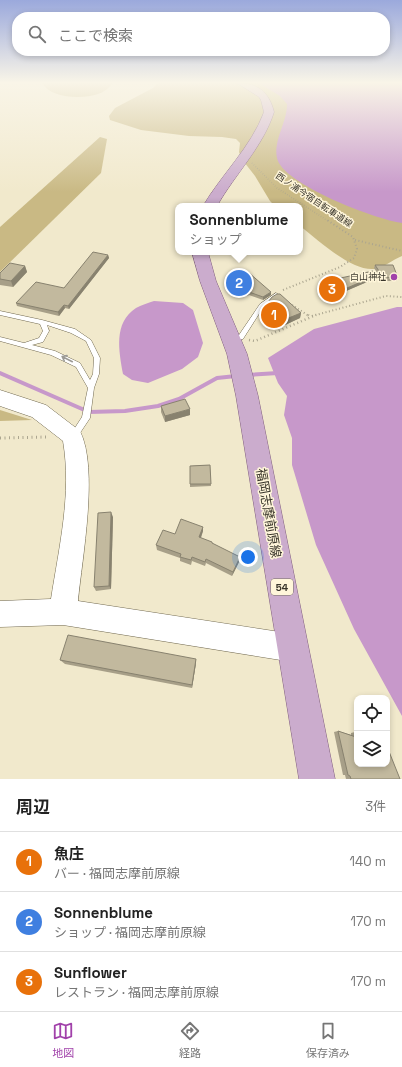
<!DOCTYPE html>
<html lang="ja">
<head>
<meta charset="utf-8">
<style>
  body { margin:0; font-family:"Space Grotesk","Noto Sans JP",sans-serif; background:#f2f2f2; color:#222 }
  .controls { position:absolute; right:12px; bottom:12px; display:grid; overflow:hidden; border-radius:8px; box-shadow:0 2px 6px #0003 }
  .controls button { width:36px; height:36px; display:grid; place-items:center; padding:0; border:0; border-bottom:1px solid #e0e0e0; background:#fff; color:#222; font:20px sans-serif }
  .you { position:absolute; left:248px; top:557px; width:14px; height:14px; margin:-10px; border:3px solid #fff; border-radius:50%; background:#1a73e8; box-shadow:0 0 0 6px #1a73e833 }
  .badge { display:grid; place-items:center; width:26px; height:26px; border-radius:50%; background:#a141aa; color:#fff; font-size:13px; font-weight:700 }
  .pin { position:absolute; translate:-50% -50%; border:2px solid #fff; box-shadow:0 1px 4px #0006 }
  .popup { position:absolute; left:175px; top:203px; width:128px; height:52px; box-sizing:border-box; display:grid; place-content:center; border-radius:8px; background:#fff; filter:drop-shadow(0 1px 3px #0005); font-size:13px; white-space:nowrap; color:#767676 }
  .popup b { font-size:15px; color:#222 }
  .popup::after { content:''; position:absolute; left:50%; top:100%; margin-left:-8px; border:8px solid transparent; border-top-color:#fff }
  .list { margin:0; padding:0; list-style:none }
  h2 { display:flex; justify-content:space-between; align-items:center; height:52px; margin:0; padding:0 16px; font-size:17px }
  h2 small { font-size:13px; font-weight:400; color:#767676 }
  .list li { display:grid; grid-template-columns:26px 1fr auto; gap:12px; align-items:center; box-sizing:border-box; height:60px; padding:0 16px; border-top:1px solid #e0e0e0 }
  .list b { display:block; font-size:15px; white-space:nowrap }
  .list p { margin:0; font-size:13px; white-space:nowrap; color:#767676 }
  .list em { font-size:13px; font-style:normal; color:#767676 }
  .icon { flex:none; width:22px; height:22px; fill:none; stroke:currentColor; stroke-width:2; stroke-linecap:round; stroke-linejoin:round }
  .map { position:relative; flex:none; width:402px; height:779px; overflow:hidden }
  .search { position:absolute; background:#fff; box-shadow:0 2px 6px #0003; left:12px; right:12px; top:12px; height:44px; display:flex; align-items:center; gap:10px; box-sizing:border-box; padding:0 14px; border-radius:16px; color:#767676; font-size:15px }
  .sheet { height:232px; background:#fff }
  nav { display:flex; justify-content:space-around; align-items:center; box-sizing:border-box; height:56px; border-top:1px solid #e0e0e0; background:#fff; font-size:11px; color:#767676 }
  nav a { display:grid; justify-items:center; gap:2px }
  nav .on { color:#a141aa }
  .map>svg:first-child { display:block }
  .green { fill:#c9b984 }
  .water { fill:#c798ca }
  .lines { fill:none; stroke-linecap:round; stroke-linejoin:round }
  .stream { stroke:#c798ca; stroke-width:4 }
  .lane-casing { stroke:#716950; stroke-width:1 }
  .secondary-casing { stroke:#716950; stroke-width:1 }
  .primary-casing { stroke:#815f7f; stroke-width:1 }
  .path-far3 { stroke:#aba58f; stroke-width:1.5; stroke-dasharray:0.5 2; stroke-linecap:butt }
  .path-far2 { stroke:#aba58f; stroke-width:2; stroke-dasharray:1 2.5; stroke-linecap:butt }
  .path-far1 { stroke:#aba58f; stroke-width:2.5; stroke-dasharray:1 3; stroke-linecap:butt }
  .path { stroke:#aba58f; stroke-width:3; stroke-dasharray:1 3.5; stroke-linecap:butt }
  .lane { fill:#fff; fill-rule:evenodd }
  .secondary { fill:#fff; fill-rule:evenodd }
  .primary { fill:#cbaccd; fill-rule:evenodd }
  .wall { fill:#a79f88 }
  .shaded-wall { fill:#88826f }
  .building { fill:#c2b99e; stroke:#88826f }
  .oneway { stroke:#9c9a95 }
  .poi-dot { fill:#a141aa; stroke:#fff6da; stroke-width:1.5 }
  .labels { text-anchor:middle; stroke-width:3; stroke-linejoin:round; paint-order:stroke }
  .far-street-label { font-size:9px; fill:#39352b; stroke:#fff6da }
  .far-poi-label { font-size:9px; fill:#39352b; stroke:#fff6da; text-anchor:end }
  .shield { fill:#fff6da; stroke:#746f60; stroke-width:1 }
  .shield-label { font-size:10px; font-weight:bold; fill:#39352b }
  .near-street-label { font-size:13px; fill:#39352b; stroke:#fff6da }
</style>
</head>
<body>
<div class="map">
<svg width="402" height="779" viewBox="0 0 402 779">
  <rect width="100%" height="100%" fill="#f1e9cc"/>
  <g class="green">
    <path d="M 42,83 L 113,83 C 109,88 104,92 98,94 C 83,99 51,99 42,83 Z"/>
    <path d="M 158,83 L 301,83 L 402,192 L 402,256 C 394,259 381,269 374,269 C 351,271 318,240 300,226 L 300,206 L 275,206 L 270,201 L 255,176 L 241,158 L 239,152 L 240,143 L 236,139 L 222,137 L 189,136 L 141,130 L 110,120 L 109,116 L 115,108 L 153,88 Z"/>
    <polygon points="100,137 107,139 101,173 0,272 0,227"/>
    <polygon points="0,410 32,420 0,421"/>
  </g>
  <g class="water">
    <path d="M 259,83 L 402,83 L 402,223 C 377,220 282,184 277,158 C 273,140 287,123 287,104 L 280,96 Z"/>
    <path d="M 154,301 L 183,303 L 193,310 L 203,343 L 198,357 L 182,369 L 148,383 L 132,380 L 123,374 C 119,351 113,323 136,308 C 141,305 148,303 154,301 Z"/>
    <polygon points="397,307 402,307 402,716 354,629 316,545 292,465 292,438 284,415 287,396 278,383 268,358 314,329"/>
  </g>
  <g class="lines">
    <g class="stream">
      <polyline points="0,373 89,412 125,411 158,406 179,399 217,378 236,376"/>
      <polyline points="247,375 278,373"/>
    </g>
    <g class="lane-casing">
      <g id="lane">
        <polygon points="276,293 279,295 278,296 264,306 243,339 232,341 230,341 229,339 230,337 239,335 260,304"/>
        <path d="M 0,311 L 42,320 L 75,329 L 91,340 L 100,358 L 99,374 L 94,388 L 90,418 L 76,439 L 73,440 L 70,439 L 69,437 L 82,417 L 88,388 L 76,367 L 51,355 L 0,341 L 0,337 L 24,343 L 39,338 L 43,331 L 40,324 L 0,315 ZM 47,325 L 71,333 L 86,341 L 94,358 L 93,374 L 90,380 L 80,363 L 55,351 L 32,345 L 43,342 L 49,331 Z"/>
      </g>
    </g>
    <g class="secondary-casing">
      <path id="secondary" d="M 0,390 L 46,405 L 80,431 C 99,469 82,558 78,601 L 293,634 L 303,638 L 307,648 L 303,658 L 293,662 L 63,625 L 0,627 L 0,601 L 51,599 C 59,547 72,494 63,441 L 32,417 L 0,406 Z"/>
    </g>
    <g class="primary-casing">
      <g id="primary">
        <path d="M 237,83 C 258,83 269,92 274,112 C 263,147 235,174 217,206 L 203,206 C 222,174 251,147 264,112 L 261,100 L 259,97 Z"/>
        <polygon points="192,252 208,252 216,281 247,354 258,396 335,779 299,779 236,396 227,354 200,281"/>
      </g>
    </g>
    <polyline class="path-far3" points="252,163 277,188 328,221"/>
    <g class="path-far2">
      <polyline points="355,240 402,251"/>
      <polyline points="283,290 340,267 354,258 357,249 353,237 327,220"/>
      <polyline points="292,305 309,316"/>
      <polyline points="312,316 386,296 402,297"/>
    </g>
    <g class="path-far1">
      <polyline points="308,315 310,317"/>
      <polyline points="249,340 255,341 316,315"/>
    </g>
    <polyline class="path" points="0,438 47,437"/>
    <use href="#lane" class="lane"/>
    <use href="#secondary" class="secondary"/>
    <use href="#primary" class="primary"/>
  </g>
  <g class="wall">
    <polygon points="108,255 109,258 69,309 65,308 59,316 17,306 16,303 64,288"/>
    <polygon points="375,265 398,278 396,281 382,281 374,268"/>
    <polygon points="25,266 27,272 13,287 0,285 0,273"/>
    <polygon points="232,276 271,295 263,300 249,295 246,296 232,280"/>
    <polygon points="336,279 374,279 346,291 335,282"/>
    <polygon points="261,311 301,313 300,318 285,325 282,324 278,328 260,320"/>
    <polygon points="161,406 190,415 165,422 161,412"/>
    <polygon points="210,465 211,486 190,487 190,466"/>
    <polygon points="113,517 111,589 96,591 94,587"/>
    <polygon points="203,527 203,531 201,538 212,543 239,562 232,576 206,563 205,566 192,561 191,565 180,561 180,558 157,550 156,545 175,534"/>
    <polygon points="196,659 196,663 192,688 65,664 60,660"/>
    <polygon points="338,731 351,735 351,733 355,732 400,779 346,779 345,775 343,775 334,732"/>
  </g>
  <g class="shaded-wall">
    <polygon points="108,255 109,258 69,309 68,306"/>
    <polygon points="25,266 27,272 13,287 11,281"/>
    <polygon points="375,276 374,279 346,291 347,288"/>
    <polygon points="249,292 249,295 246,296 246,293"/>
    <polygon points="271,292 271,295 263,300 263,297"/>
    <polygon points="64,305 65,308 59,316 58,312"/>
    <polygon points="301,313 300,318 285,325 286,319"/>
    <polygon points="283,318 282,324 278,328 280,322"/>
    <polygon points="190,409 190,415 165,422 165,416"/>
    <polygon points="111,512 113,517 111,589 109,586"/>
    <polygon points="203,527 203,531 199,542 199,537"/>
    <polygon points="240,557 239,562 232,576 233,572"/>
    <polygon points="196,659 196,663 192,688 192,685"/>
  </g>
  <g class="building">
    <polygon points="93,252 108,255 68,306 64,305 58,312 16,303 36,282 64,288"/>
    <polygon points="10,263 25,266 11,281 0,279 0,273"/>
    <polygon points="375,265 393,265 398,278 383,277"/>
    <polygon points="373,271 375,276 347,288 336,279"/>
    <polygon points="248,272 271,292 263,297 249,292 246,293 232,276"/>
    <polygon points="277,294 280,294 301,313 286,319 283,318 280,322 261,314 262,312 261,311 272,297"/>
    <polygon points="185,399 190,409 165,416 161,406"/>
    <polygon points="210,465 211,484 190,484 190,466"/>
    <polygon points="111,512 109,586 94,587 98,513"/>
    <polygon points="181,519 203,527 199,537 212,542 212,543 240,557 233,572 206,559 205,562 192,557 191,560 180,557 181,554 156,545 163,530 175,534"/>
    <polygon points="68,635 196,659 192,685 60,660"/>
    <polygon points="338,731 356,737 355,732 357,733 357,764 387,764 387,749 388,749 400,779 351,779 350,776 348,775"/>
  </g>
  <defs><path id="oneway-shaft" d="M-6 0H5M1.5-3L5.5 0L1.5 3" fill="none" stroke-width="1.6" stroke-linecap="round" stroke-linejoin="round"/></defs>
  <use class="oneway" href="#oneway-shaft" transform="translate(67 359) rotate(-153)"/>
  <linearGradient id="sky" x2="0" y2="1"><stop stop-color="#9ba9dc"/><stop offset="0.43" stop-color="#f9f5e8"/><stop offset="1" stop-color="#f9f5e8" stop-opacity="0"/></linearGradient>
  <rect width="402" height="192" fill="url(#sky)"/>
  <circle class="poi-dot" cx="394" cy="277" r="4"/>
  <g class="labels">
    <g class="far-street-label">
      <text transform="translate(314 200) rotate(34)" y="3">西ノ浦今宿自転車道線</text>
    </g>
    <g class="far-poi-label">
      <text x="386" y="280">白山神社</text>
    </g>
    <rect class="shield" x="271" y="579" width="22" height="16" rx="3"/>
    <g class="shield-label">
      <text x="282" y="591">54</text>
    </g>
    <g class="near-street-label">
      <text transform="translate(269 513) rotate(80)" y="5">福岡志摩前原線</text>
    </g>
  </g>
</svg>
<div class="controls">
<button><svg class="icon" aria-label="locate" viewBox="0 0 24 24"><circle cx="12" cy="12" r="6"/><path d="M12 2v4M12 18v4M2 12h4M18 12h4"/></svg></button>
<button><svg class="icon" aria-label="layers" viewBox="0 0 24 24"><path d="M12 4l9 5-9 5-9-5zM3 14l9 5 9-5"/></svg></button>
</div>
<div class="you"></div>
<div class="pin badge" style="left:274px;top:315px;background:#e8710a">1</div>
<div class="pin badge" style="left:239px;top:283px;background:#3f7fe0">2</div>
<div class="popup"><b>Sonnenblume</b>ショップ</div>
<div class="pin badge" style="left:332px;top:289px;background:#e8710a">3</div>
<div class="search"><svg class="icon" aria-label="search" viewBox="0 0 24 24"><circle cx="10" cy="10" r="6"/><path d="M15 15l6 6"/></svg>ここで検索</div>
</div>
<section class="sheet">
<h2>周辺<small>3件</small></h2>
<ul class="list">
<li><span class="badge" style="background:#e8710a">1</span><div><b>魚庄</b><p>バー · 福岡志摩前原線</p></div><em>140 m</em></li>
<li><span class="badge" style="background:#3f7fe0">2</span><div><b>Sonnenblume</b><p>ショップ · 福岡志摩前原線</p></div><em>170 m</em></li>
<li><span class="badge" style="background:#e8710a">3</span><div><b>Sunflower</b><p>レストラン · 福岡志摩前原線</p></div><em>170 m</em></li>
</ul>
</section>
<nav>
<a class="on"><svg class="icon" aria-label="map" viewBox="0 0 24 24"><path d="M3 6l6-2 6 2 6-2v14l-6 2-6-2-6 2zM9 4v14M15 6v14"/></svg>地図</a>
<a><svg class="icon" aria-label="directions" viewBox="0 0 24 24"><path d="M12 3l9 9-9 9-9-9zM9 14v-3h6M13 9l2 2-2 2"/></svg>経路</a>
<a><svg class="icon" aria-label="saved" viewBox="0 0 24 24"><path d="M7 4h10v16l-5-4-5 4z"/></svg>保存済み</a>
</nav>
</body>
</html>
